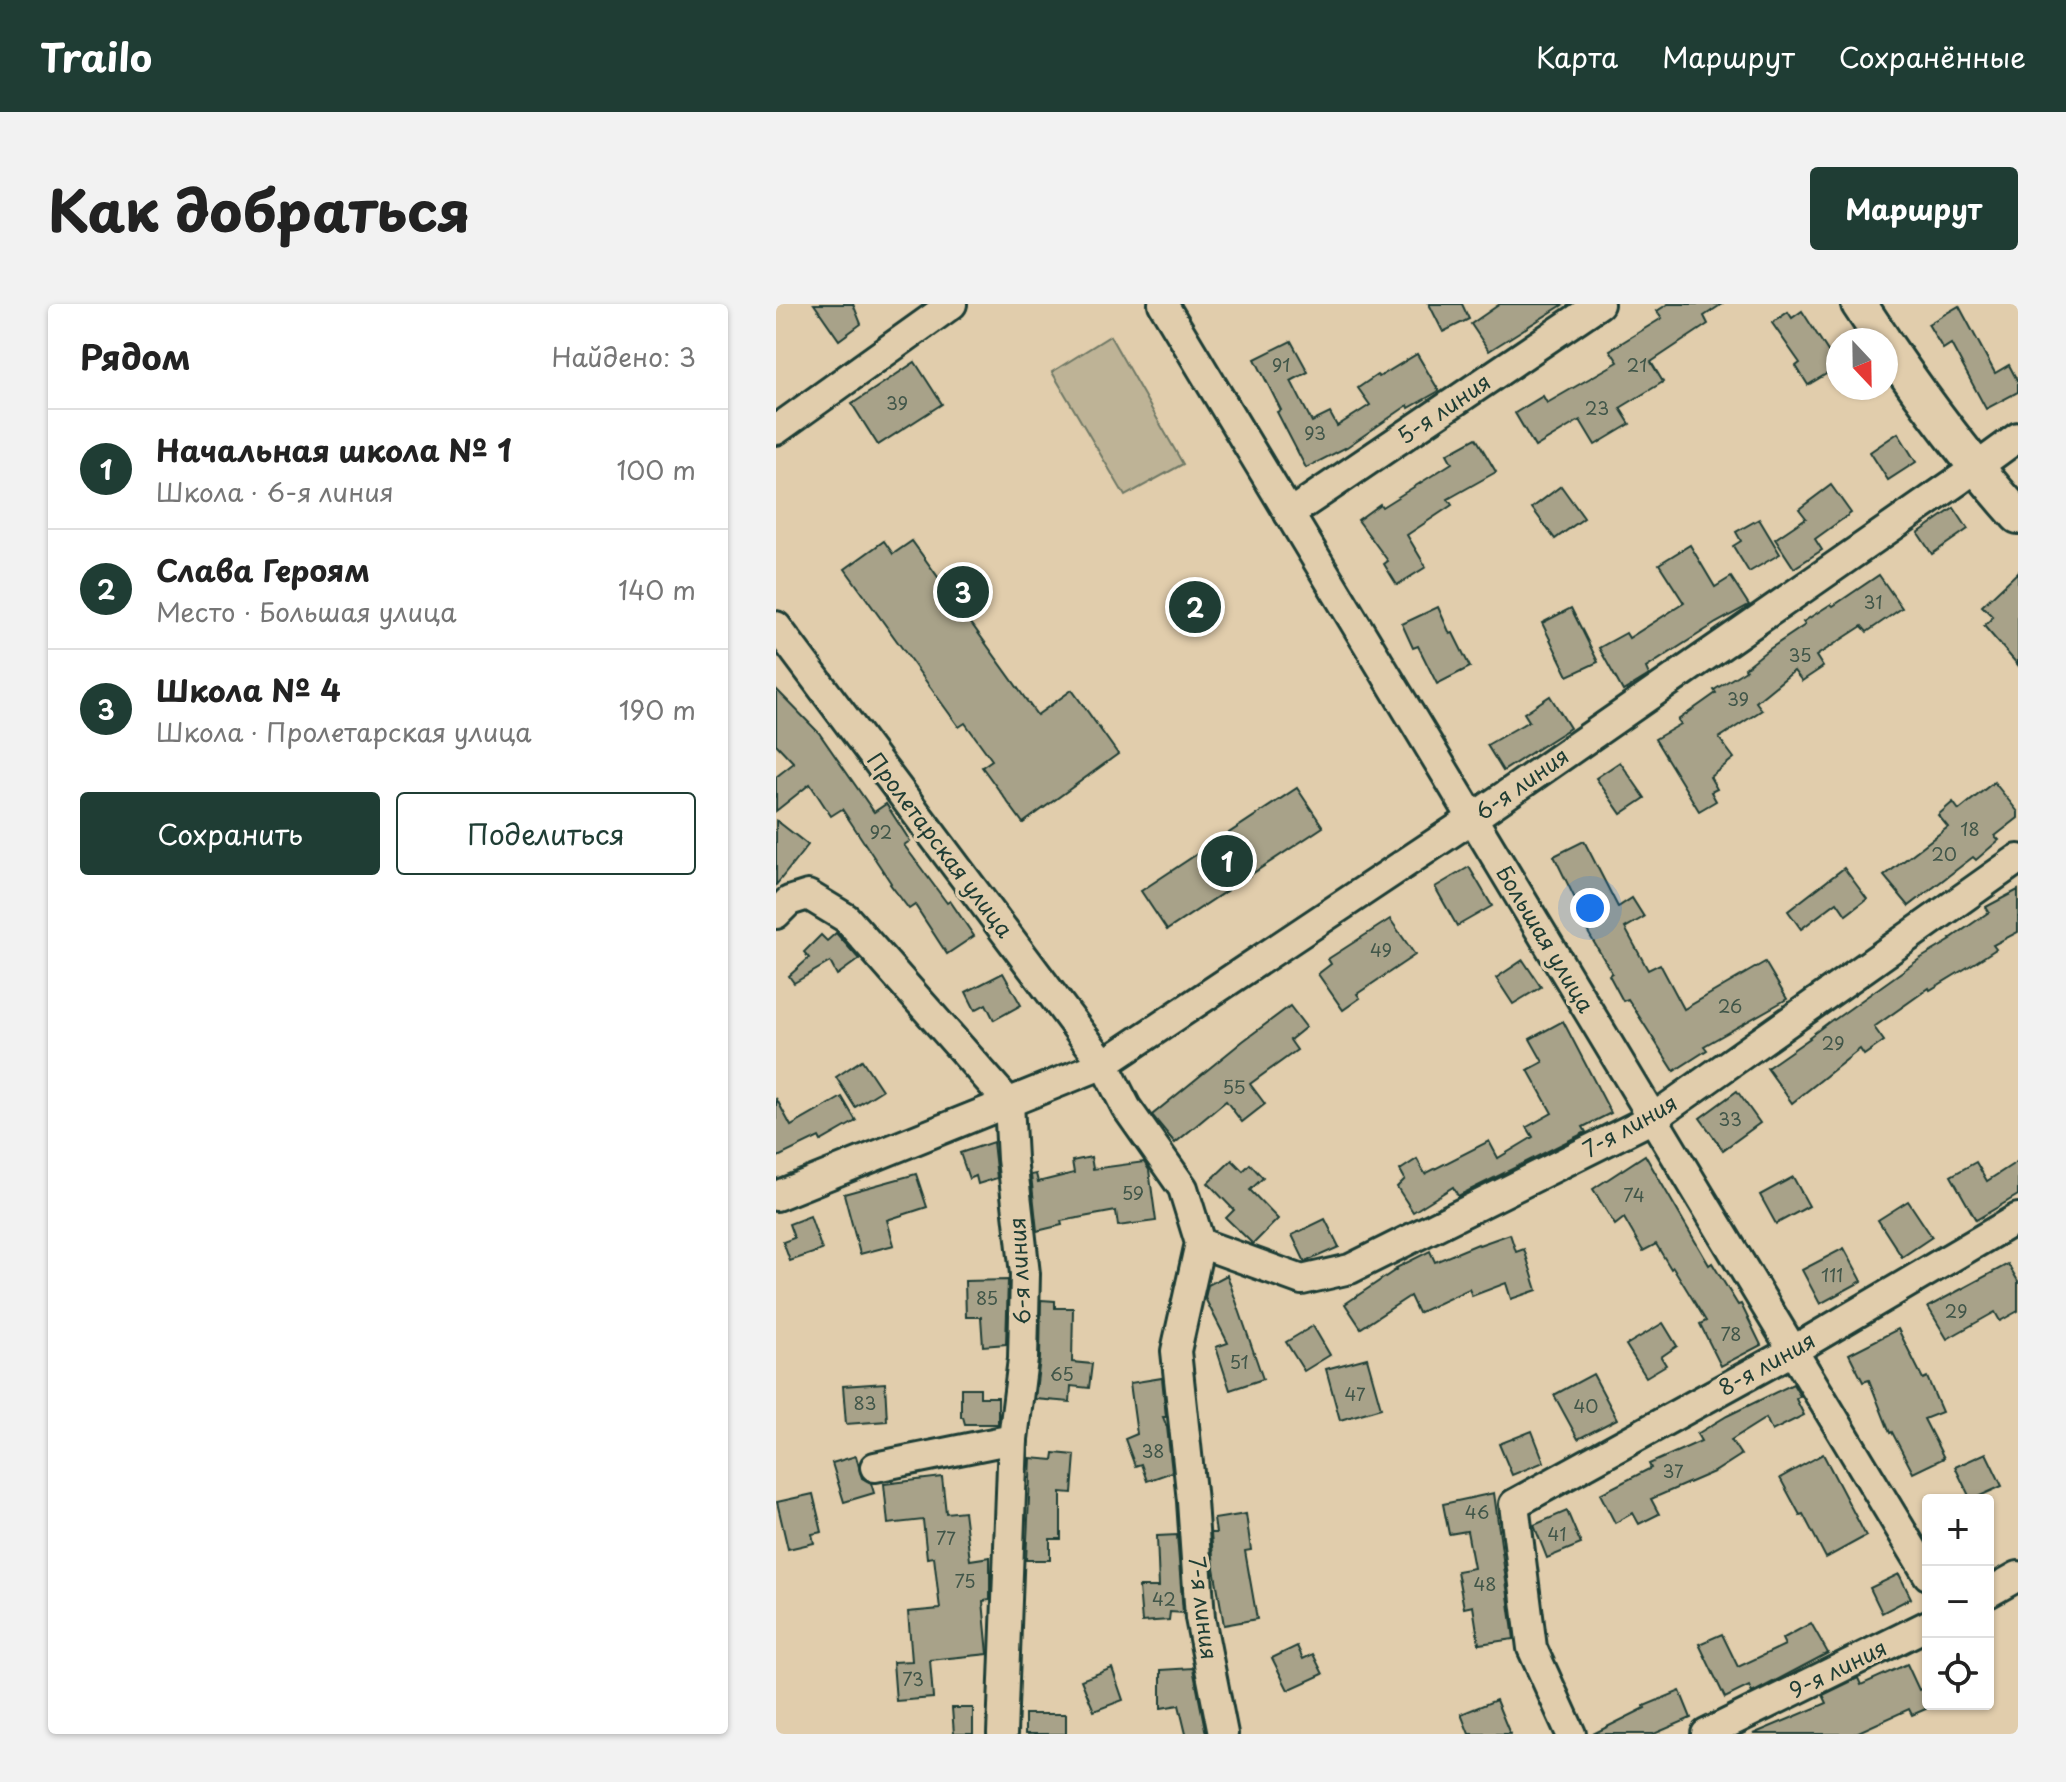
<!DOCTYPE html>
<html lang="ru">
<head>
<meta charset="utf-8">
<style>
  body { margin:0; font-family:"Playpen Sans",sans-serif; background:#f2f2f2; color:#222 }
  .controls { position:absolute; right:24px; bottom:24px; display:grid; overflow:hidden; border-radius:8px; box-shadow:0 2px 6px #0004 }
  .controls button { width:72px; height:72px; display:grid; place-items:center; padding:0; border:0; border-bottom:2px solid #e0e0e0; background:#fff; color:#222; font:40px sans-serif }
  .compass { position:absolute; left:1050px; top:24px; width:72px; height:72px; border-radius:50%; background:#fff; box-shadow:0 2px 6px #0004; rotate:158deg }
  .you { position:absolute; left:814px; top:604px; width:28px; height:28px; margin:-20px; border:6px solid #fff; border-radius:50%; background:#1a73e8; box-shadow:0 0 0 12px #1a73e833 }
  .badge { display:grid; place-items:center; width:52px; height:52px; border-radius:50%; background:#1f3d34; color:#fff; font-size:26px; font-weight:700 }
  .pin { position:absolute; translate:-50% -50%; border:4px solid #fff; box-shadow:0 2px 8px #0006 }
  .list { margin:0; padding:0; list-style:none }
  h2 { display:flex; justify-content:space-between; align-items:center; height:104px; margin:0; padding:0 32px; font-size:34px }
  h2 small { font-size:26px; font-weight:400; color:#767676 }
  .list li { display:grid; grid-template-columns:52px 1fr auto; gap:24px; align-items:center; box-sizing:border-box; height:120px; padding:0 32px; border-top:2px solid #e0e0e0 }
  .list b { display:block; font-size:30px; white-space:nowrap }
  .list p { margin:0; font-size:26px; white-space:nowrap; color:#767676 }
  .list em { font-size:26px; font-style:normal; color:#767676 }
  .actions { display:flex; gap:16px; padding:24px 32px }
  .actions a { flex:1; padding:18px 0; border:2px solid #1f3d34; border-radius:8px; text-align:center; font-size:28px; color:#1f3d34 }
  .actions .main { background:#1f3d34; color:#fff }
  .icon { flex:none; width:44px; height:44px; fill:none; stroke:currentColor; stroke-width:2; stroke-linecap:round; stroke-linejoin:round }
  .map { position:relative; flex:none; width:1242px; height:1430px; overflow:hidden; border-radius:8px }
  header { display:flex; align-items:center; gap:48px; box-sizing:border-box; height:112px; padding:0 40px; background:#1f3d34; color:#fff }
  header strong { font-size:38px }
  nav { display:flex; gap:44px; margin-inline-start:auto; font-size:28px }
  .intro { display:flex; align-items:center; justify-content:space-between; box-sizing:border-box; height:192px; padding:0 48px }
  h1 { margin:0; font-size:56px }
  .button { padding:20px 36px; border-radius:8px; background:#1f3d34; color:#fff; font-size:28px; font-weight:700 }
  main { display:flex; gap:48px; padding:0 48px }
  aside { flex:1; background:#fff; border-radius:8px; box-shadow:0 2px 6px #0004 }
  .map>svg:first-child { display:block }
  .green { fill:#beb396; stroke:#6e7865; stroke-width:2 }
  .building { fill:#a8a289; stroke:#1f3d34; stroke-width:2 }
  .lines { fill:none; stroke-linecap:round; stroke-linejoin:round }
  .minor-casing { stroke:#1f3d34; stroke-width:34 }
  .tertiary-casing { stroke:#1f3d34; stroke-width:40 }
  .minor { stroke:#e1cdac; stroke-width:28 }
  .tertiary { stroke:#e1cdac; stroke-width:34 }
  .labels { text-anchor:middle; stroke-width:7; stroke-linejoin:round; paint-order:stroke }
  .number-label { font-size:18px; fill:#415649 }
  .street-label { font-size:22px; fill:#1f3d34; stroke:#e1cdac }
</style>
</head>
<body>
<header>
<strong>Trailo</strong>
<nav><a>Карта</a><a>Маршрут</a><a>Сохранённые</a></nav>
</header>
<div class="intro"><h1>Как добраться</h1><a class="button">Маршрут</a></div>
<main>
<aside>
<h2>Рядом<small>Найдено: 3</small></h2>
<ul class="list">
<li><span class="badge">1</span><div><b>Начальная школа № 1</b><p>Школа · 6-я линия</p></div><em>100 m</em></li>
<li><span class="badge">2</span><div><b>Слава Героям</b><p>Место · Большая улица</p></div><em>140 m</em></li>
<li><span class="badge">3</span><div><b>Школа № 4</b><p>Школа · Пролетарская улица</p></div><em>190 m</em></li>
</ul>
<div class="actions"><a class="main">Сохранить</a><a>Поделиться</a></div>
</aside>
<div class="map">
<svg width="1242" height="1430" viewBox="0 0 1242 1430">
  <rect width="100%" height="100%" fill="#e1cdac"/>
  <filter id="ink" filterUnits="userSpaceOnUse"><feTurbulence type="fractalNoise" baseFrequency=".0125" numOctaves="2"/><feDisplacementMap in="SourceGraphic" scale="16" xChannelSelector="R" yChannelSelector="G"/><feConvolveMatrix kernelMatrix="1 2 1 2 8 2 1 2 1" color-interpolation-filters="sRGB"/></filter>
  <g filter="url(#ink)">
    <polygon class="green" points="334,32 407,160 349,192 276,68"/>
    <g class="building">
      <polygon points="38,0 77,0 85,20 63,36"/>
      <polygon points="653,0 686,0 693,15 667,28"/>
      <polygon points="724,0 788,0 713,47 695,20"/>
      <polygon points="892,0 946,0 928,12 932,20 875,58 887,78 844,104 854,120 819,141 804,116 759,143 739,109 767,92 771,99 842,58 834,46 886,14 881,7"/>
      <polygon points="1183,2 1219,69 1233,61 1242,78 1242,88 1210,105 1175,40 1167,45 1152,20"/>
      <polygon points="1026,7 1062,63 1032,81 1020,62 1024,59 996,19 1012,8 1016,14"/>
      <polygon points="515,37 532,68 515,77 536,118 554,109 561,122 594,101 582,84 601,71 603,73 641,50 663,87 633,104 632,101 571,143 530,164 501,108 505,106 479,55"/>
      <polygon points="139,58 166,100 102,141 76,100"/>
      <polygon points="1122,129 1140,158 1112,176 1094,148"/>
      <polygon points="700,134 720,168 672,195 676,201 631,231 650,263 621,281 608,260 612,257 582,216 604,200 606,203 676,159 671,150"/>
      <polygon points="1055,181 1075,209 1039,235 1046,246 1018,264 999,235 1030,214 1023,205"/>
      <polygon points="785,182 808,214 779,235 756,204"/>
      <polygon points="1178,204 1192,225 1156,250 1142,229"/>
      <polygon points="983,215 1004,250 973,268 957,242 965,237 960,228"/>
      <polygon points="108,237 117,250 136,237 261,411 296,386 342,450 247,519 206,463 216,456 189,419 183,423 69,265"/>
      <polygon points="914,241 939,283 955,273 973,301 940,319 870,364 873,371 847,387 823,344 850,329 853,334 908,299 883,260"/>
      <polygon points="1242,268 1242,361 1208,322 1217,313 1206,302"/>
      <polygon points="1103,271 1126,304 1091,328 1086,322 1040,352 1047,363 1026,377 1018,367 980,398 986,406 943,434 958,454 934,473 941,485 935,488 940,497 923,507 879,435 905,420 902,416 940,389 938,386 970,366 969,364 989,348 1029,321 1027,318 1055,300 1057,302"/>
      <polygon points="662,303 674,330 677,329 694,363 661,380 642,342 637,344 626,320"/>
      <polygon points="795,304 822,358 792,372 766,319"/>
      <polygon points="0,385 43,429 98,508 110,500 134,537 128,541 171,599 174,597 198,632 171,650 139,601 133,605 114,580 115,579 66,505 55,512 34,480 0,507 0,473 18,459 0,440"/>
      <polygon points="774,392 794,424 727,467 711,441 753,417 748,409"/>
      <polygon points="844,458 869,494 845,510 820,474"/>
      <polygon points="1218,478 1242,508 1242,514 1219,532 1223,536 1200,556 1197,553 1133,602 1108,572 1172,523 1162,511 1177,498 1183,506"/>
      <polygon points="521,484 547,523 391,626 365,587"/>
      <polygon points="0,516 32,541 0,581"/>
      <polygon points="808,537 842,603 856,594 868,613 849,624 872,666 884,660 908,705 989,658 1011,695 928,742 931,746 898,767 852,695 847,697 833,671 836,669 803,613 807,611 778,552"/>
      <polygon points="693,563 716,602 681,622 659,583"/>
      <polygon points="1068,564 1091,595 1070,611 1061,598 1025,625 1012,607"/>
      <polygon points="1242,586 1242,628 1217,641 1220,645 1200,658 1154,686 1153,684 1098,723 1108,737 1088,751 1084,745 1016,799 991,764 1034,734 1033,733 1057,715 1058,716 1145,654 1175,636 1174,635 1213,608 1210,603"/>
      <polygon points="614,615 639,651 581,690 584,694 567,706 542,670 555,660 552,655"/>
      <polygon points="60,629 83,655 61,671 54,658 18,679 13,672 33,654 28,648 45,631 51,637"/>
      <polygon points="747,656 765,683 737,700 720,674"/>
      <polygon points="227,669 245,701 218,716 210,700 199,706 190,688"/>
      <polygon points="514,702 530,723 514,736 521,746 474,780 489,800 466,818 450,797 399,839 376,811 467,737"/>
      <polygon points="787,717 835,809 807,823 810,828 682,892 677,883 637,908 621,883 629,875 624,866 641,855 649,870 713,837 722,854 757,833 751,823 776,809 752,766 767,758 754,735"/>
      <polygon points="86,756 106,786 79,803 60,773"/>
      <polygon points="961,787 984,819 947,846 924,814"/>
      <polygon points="66,793 80,817 45,837 43,833 0,854 0,794 15,822"/>
      <polygon points="217,838 221,874 202,880 200,872 193,875 184,849"/>
      <polygon points="869,851 933,961 936,959 962,1001 965,1000 985,1041 945,1062 924,1020 930,1017 897,963 895,965 880,940 867,947 848,914 839,921 817,885"/>
      <polygon points="315,853 317,865 368,858 373,866 380,917 342,922 340,907 285,917 286,921 261,927 255,871 260,870 262,878 298,869 296,857"/>
      <polygon points="456,856 467,867 474,860 487,874 474,886 502,915 477,940 450,914 458,906 432,879"/>
      <polygon points="1242,857 1242,891 1200,916 1175,872 1200,858 1211,877"/>
      <polygon points="140,870 151,903 111,916 118,941 84,950 68,890"/>
      <polygon points="1017,873 1033,902 1000,920 984,891"/>
      <polygon points="1132,897 1156,933 1126,953 1102,916"/>
      <polygon points="34,912 46,946 14,957 7,938 18,934 13,920"/>
      <polygon points="549,915 563,943 529,958 516,931"/>
      <polygon points="734,930 740,948 748,945 761,986 735,995 730,979 696,992 693,985 642,1009 634,992 585,1024 569,1000 621,965 620,964 654,947 659,958 702,940 703,941"/>
      <polygon points="1068,944 1086,977 1044,1000 1026,966"/>
      <polygon points="1232,960 1242,977 1242,1007 1224,1017 1219,1008 1171,1035 1152,1003"/>
      <polygon points="451,971 487,1075 454,1086 440,1043 452,1039 429,994 432,981"/>
      <polygon points="232,976 230,1040 207,1042 205,1013 190,1013 189,977"/>
      <polygon points="265,996 279,997 279,1004 297,1004 296,1058 316,1060 313,1084 295,1082 294,1098 259,1095 264,1055"/>
      <polygon points="887,1019 901,1042 885,1053 890,1061 870,1073 850,1041"/>
      <polygon points="537,1022 554,1051 528,1067 510,1038"/>
      <polygon points="1122,1025 1147,1075 1151,1073 1166,1108 1148,1115 1168,1154 1137,1169 1116,1128 1114,1129 1093,1076 1087,1078 1073,1050"/>
      <polygon points="591,1054 605,1104 564,1116 550,1065"/>
      <polygon points="817,1070 841,1115 802,1135 778,1091"/>
      <polygon points="386,1074 390,1113 387,1113 391,1123 396,1168 371,1177 365,1160 359,1162 349,1135 361,1130 354,1079"/>
      <polygon points="109,1079 111,1117 70,1120 67,1082"/>
      <polygon points="1017,1080 1024,1092 1020,1095 1028,1111 996,1127 990,1114 955,1136 965,1151 940,1167 875,1195 883,1210 863,1220 857,1209 839,1219 824,1190 875,1164 873,1160 925,1137 921,1130 951,1112"/>
      <polygon points="185,1084 204,1084 204,1093 222,1093 222,1120 189,1120 187,1113 185,1113"/>
      <polygon points="756,1127 768,1158 736,1171 723,1140"/>
      <polygon points="278,1149 299,1151 296,1189 285,1188 285,1235 274,1235 274,1256 250,1256 255,1154 277,1156"/>
      <polygon points="1210,1149 1226,1182 1195,1196 1179,1163"/>
      <polygon points="1047,1150 1090,1232 1050,1254 1027,1210 1024,1211 1004,1174"/>
      <polygon points="80,1152 86,1174 95,1179 98,1189 68,1198 56,1159"/>
      <polygon points="166,1173 170,1209 188,1207 194,1256 214,1253 214,1296 207,1297 212,1350 154,1356 157,1394 120,1397 117,1358 136,1357 132,1308 164,1305 158,1253 151,1254 147,1216 112,1220 108,1180"/>
      <polygon points="718,1189 738,1335 703,1340 697,1302 688,1304 681,1267 698,1264 691,1227 673,1230 667,1200"/>
      <polygon points="37,1190 46,1228 36,1230 38,1239 12,1245 1,1198"/>
      <polygon points="791,1207 805,1240 771,1254 758,1221"/>
      <polygon points="470,1210 475,1246 469,1247 481,1315 448,1321 438,1264 435,1229 440,1229 438,1215"/>
      <polygon points="401,1231 407,1309 394,1308 393,1316 366,1318 363,1283 383,1283 381,1232"/>
      <polygon points="1123,1270 1135,1294 1106,1309 1094,1284"/>
      <polygon points="1035,1319 1052,1349 976,1389 973,1382 949,1394 923,1340 946,1330 962,1363 1009,1341 1006,1335"/>
      <polygon points="521,1342 527,1355 537,1350 547,1370 512,1386 496,1354"/>
      <polygon points="1131,1360 1143,1386 1152,1382 1152,1404 1136,1411 1133,1405 1078,1430 977,1430 1051,1399 1047,1391 1082,1374 1085,1381"/>
      <polygon points="336,1364 347,1396 318,1407 305,1376"/>
      <polygon points="417,1364 430,1430 410,1430 403,1401 385,1404 385,1366"/>
      <polygon points="904,1387 915,1414 878,1430 817,1430 869,1404 868,1402"/>
      <polygon points="720,1396 734,1430 693,1430 685,1410"/>
      <polygon points="176,1404 197,1404 197,1430 178,1430"/>
      <rect x="249" y="1410" width="41" height="20"/>
    </g>
    <g class="lines">
      <g class="minor-casing">
        <g id="minor">
          <polyline points="387,0 1152,1271"/>
          <polyline points="0,126 176,0"/>
          <polyline points="513,210 823,0"/>
          <polyline points="0,322 328,760 350,803 407,884 424,939 400,1047 416,1197 424,1314 447,1430"/>
          <polyline points="0,610 13,597 32,591 70,614 233,799 236,855 249,970 247,1055 237,1135 226,1430"/>
          <polyline points="0,892 328,760 697,514 1183,176 1242,133"/>
          <polyline points="424,939 526,976 574,965 877,814 1242,555"/>
          <polyline points="99,1163 237,1135"/>
          <polyline points="1212,1289 1242,1272"/>
          <polyline points="795,1430 756,1344 738,1200 1018,1046 1242,914"/>
          <polyline points="930,1430 1152,1321"/>
        </g>
      </g>
      <g class="tertiary-casing">
        <g id="tertiary">
          <polyline points="1083,0 1107,36"/>
          <path d="M 1110,41 C 1151,101 1194,158 1242,212"/>
        </g>
      </g>
      <use href="#minor" class="minor"/>
      <use href="#tertiary" class="tertiary"/>
    </g>
  </g>
  <g class="labels">
    <g class="number-label">
      <text x="505" y="68">91</text>
      <text x="861" y="68">21</text>
      <text x="121" y="106">39</text>
      <text x="821" y="111">23</text>
      <text x="539" y="136">93</text>
      <text x="1097" y="305">31</text>
      <text x="1024" y="358">35</text>
      <text x="962" y="402">39</text>
      <text x="1194" y="532">18</text>
      <text x="105" y="535">92</text>
      <text x="1168" y="557">20</text>
      <text x="605" y="653">49</text>
      <text x="954" y="709">26</text>
      <text x="1057" y="746">29</text>
      <text x="458" y="790">55</text>
      <text x="954" y="822">33</text>
      <text x="357" y="896">59</text>
      <text x="858" y="898">74</text>
      <text x="1056" y="978">111</text>
      <text x="211" y="1001">85</text>
      <text x="1180" y="1014">29</text>
      <text x="955" y="1037">78</text>
      <text x="463" y="1065">51</text>
      <text x="286" y="1077">65</text>
      <text x="579" y="1097">47</text>
      <text x="89" y="1106">83</text>
      <text x="810" y="1109">40</text>
      <text x="377" y="1154">38</text>
      <text x="897" y="1174">37</text>
      <text x="701" y="1215">46</text>
      <text x="781" y="1237">41</text>
      <text x="170" y="1241">77</text>
      <text x="189" y="1284">75</text>
      <text x="709" y="1287">48</text>
      <text x="388" y="1302">42</text>
      <text x="137" y="1382">73</text>
    </g>
    <g class="street-label">
      <text transform="translate(668 105) rotate(-34)" y="8">5-я линия</text>
      <text transform="translate(746 480) rotate(-35)" y="8">6-я линия</text>
      <text transform="translate(164 541) rotate(53)" y="8">Пролетарская улица</text>
      <text transform="translate(769 635) rotate(59)" y="8">Большая улица</text>
      <text transform="translate(854 822) rotate(-29)" y="8">7-я линия</text>
      <text transform="translate(244 967) rotate(-93)" y="8">6-я линия</text>
      <text transform="translate(991 1060) rotate(-29)" y="8">8-я линия</text>
      <text transform="translate(427 1304) rotate(83)" y="8">7-я линия</text>
      <text transform="translate(1062 1365) rotate(-26)" y="8">9-я линия</text>
    </g>
  </g>
</svg>
<div class="controls">
<button>+</button>
<button>−</button>
<button><svg class="icon" aria-label="locate" viewBox="0 0 24 24"><circle cx="12" cy="12" r="6"/><path d="M12 2v4M12 18v4M2 12h4M18 12h4"/></svg></button>
</div>
<svg class="compass" viewBox="-18 -18 36 36"><path d="M0-13l5 13h-10z" fill="#e53935"/><path d="M0 13l5-13h-10z" fill="#767676"/></svg>
<div class="you"></div>
<div class="pin badge" style="left:451px;top:557px">1</div>
<div class="pin badge" style="left:419px;top:303px">2</div>
<div class="pin badge" style="left:187px;top:288px">3</div>
</div>
</main>
</body>
</html>
